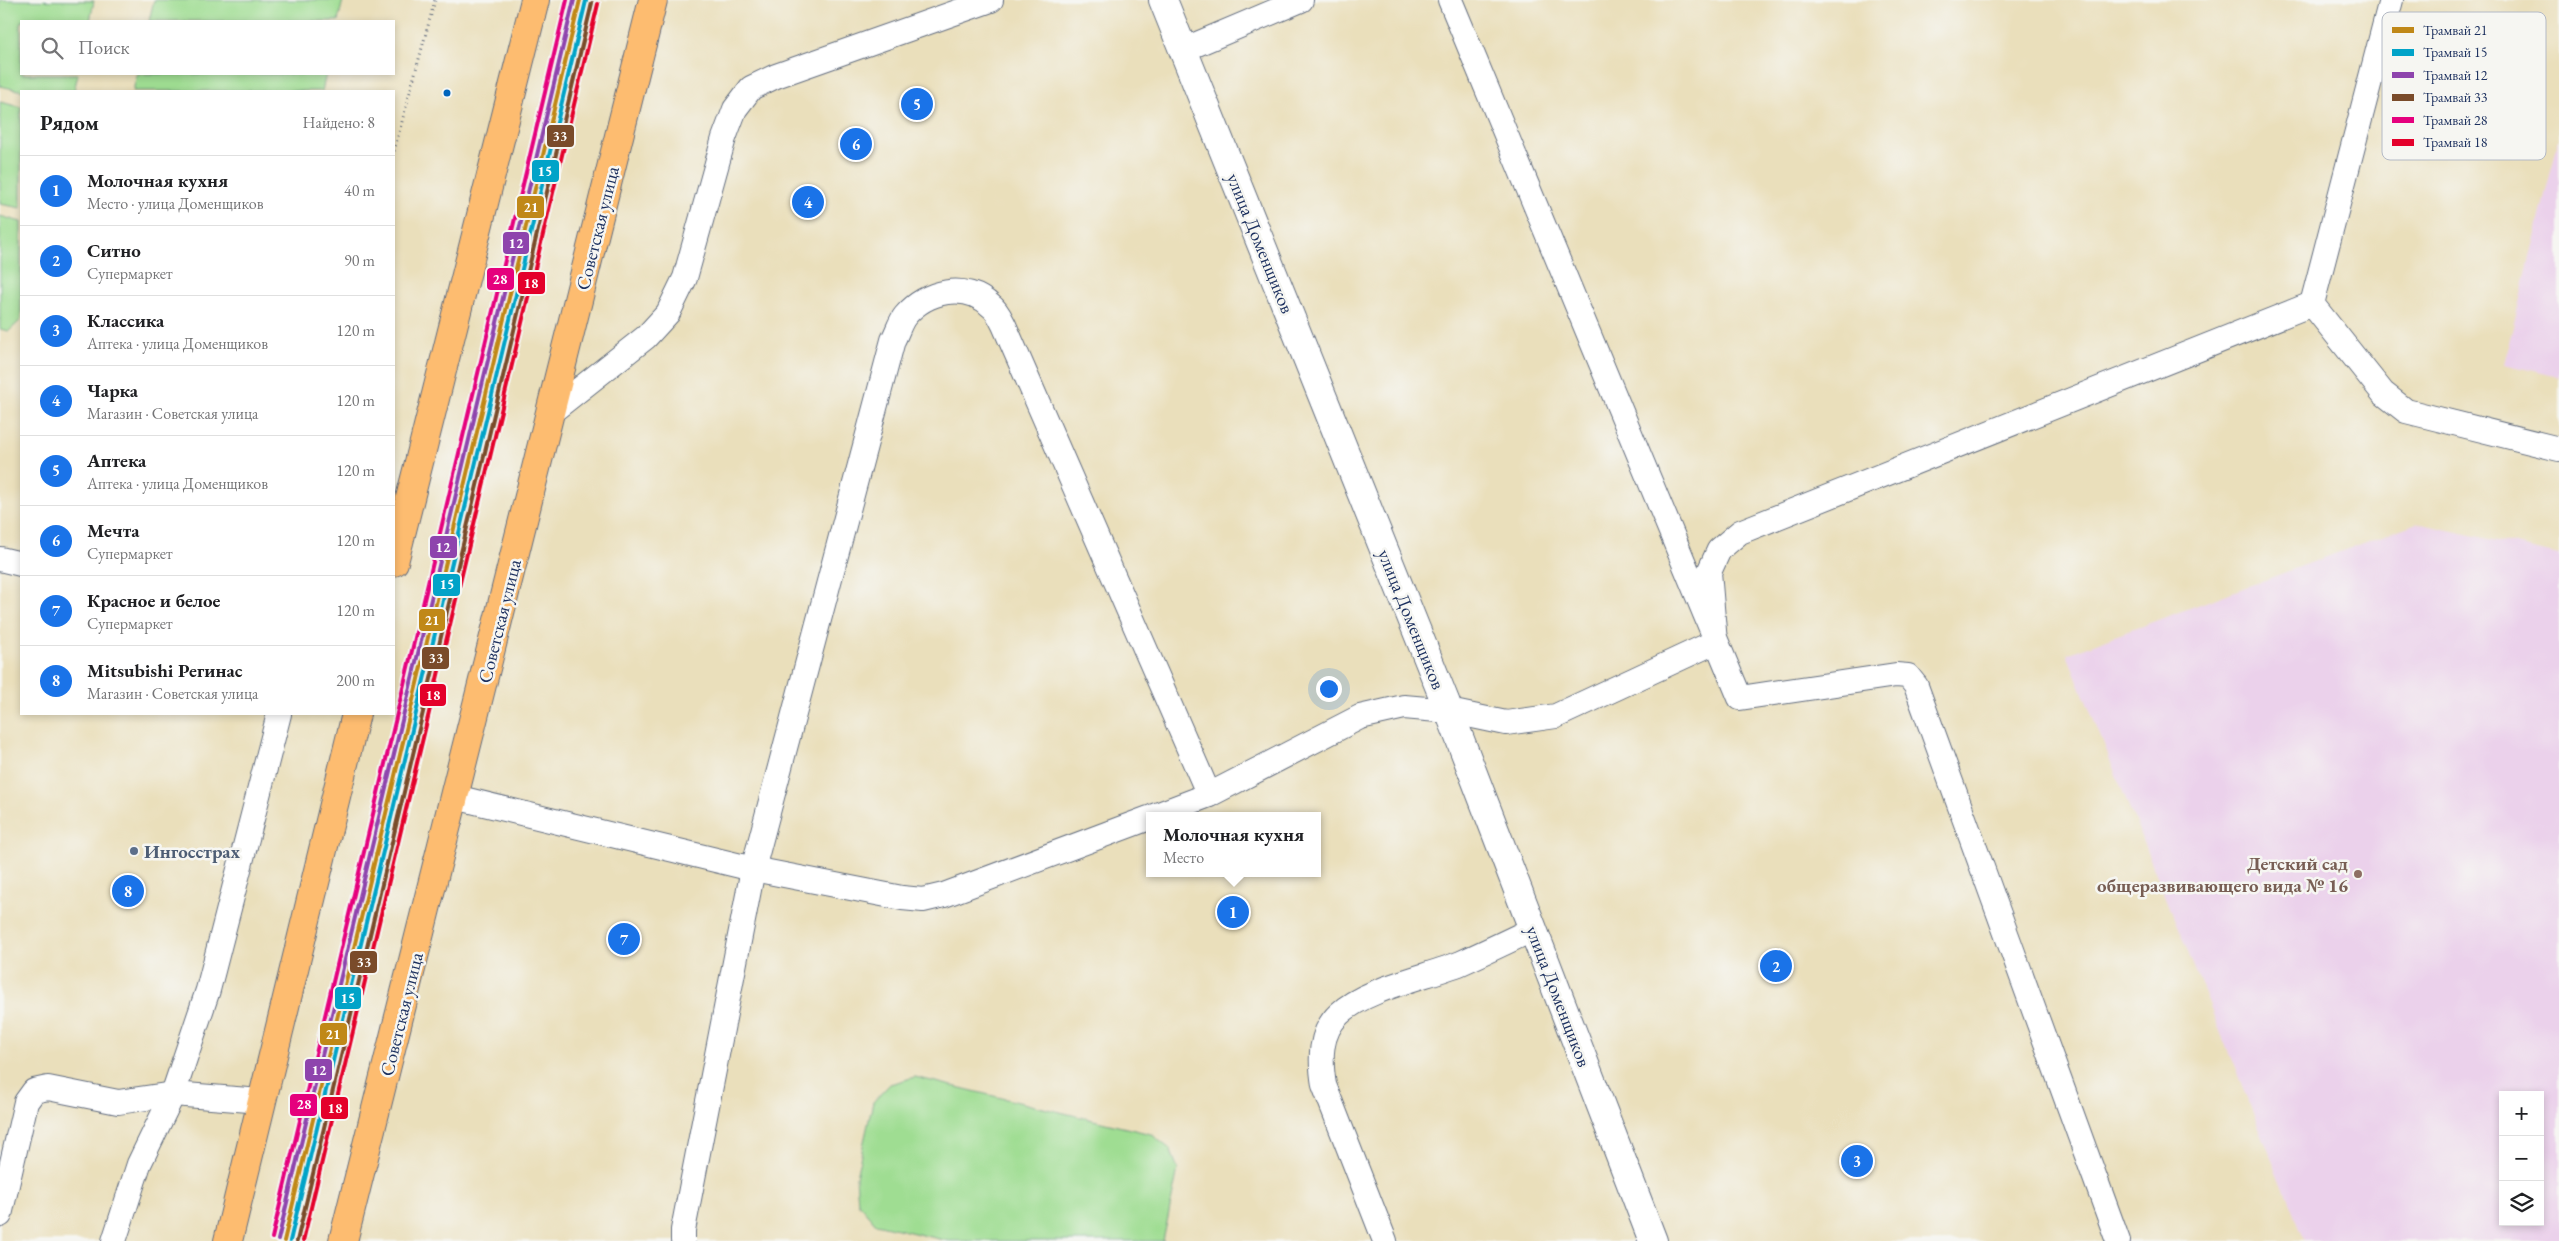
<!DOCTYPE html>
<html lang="ru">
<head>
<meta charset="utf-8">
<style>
  body { margin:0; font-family:"EB Garamond",serif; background:#f6f6f6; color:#202124 }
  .controls { position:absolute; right:15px; bottom:15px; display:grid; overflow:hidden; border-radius:0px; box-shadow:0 2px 8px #0003 }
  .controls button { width:45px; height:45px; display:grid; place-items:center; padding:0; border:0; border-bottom:1px solid #e0e0e0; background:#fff; color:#202124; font:25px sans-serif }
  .you { position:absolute; left:1328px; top:688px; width:18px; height:18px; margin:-12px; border:4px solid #fff; border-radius:50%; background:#1a73e8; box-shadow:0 0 0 8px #1a73e833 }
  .badge { display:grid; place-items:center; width:32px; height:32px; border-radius:50%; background:#1a73e8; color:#fff; font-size:16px; font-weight:700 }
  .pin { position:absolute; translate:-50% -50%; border:2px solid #fff; box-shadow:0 1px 5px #0006 }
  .popup { position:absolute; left:1146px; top:812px; width:175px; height:65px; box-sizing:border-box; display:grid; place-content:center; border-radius:0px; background:#fff; filter:drop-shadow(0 1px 4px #0005); font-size:16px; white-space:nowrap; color:#757577 }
  .popup b { font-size:19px; color:#202124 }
  .popup::after { content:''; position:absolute; left:50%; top:100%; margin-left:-10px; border:10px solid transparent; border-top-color:#fff }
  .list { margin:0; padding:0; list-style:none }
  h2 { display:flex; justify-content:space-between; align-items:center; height:65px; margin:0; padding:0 20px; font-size:21px }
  h2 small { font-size:16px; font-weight:400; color:#757577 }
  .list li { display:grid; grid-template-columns:32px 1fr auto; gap:15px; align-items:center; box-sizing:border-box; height:70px; padding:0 20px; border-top:1px solid #e0e0e0 }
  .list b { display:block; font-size:19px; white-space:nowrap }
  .list p { margin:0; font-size:16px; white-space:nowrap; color:#757577 }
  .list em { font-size:16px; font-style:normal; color:#757577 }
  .icon { flex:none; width:28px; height:28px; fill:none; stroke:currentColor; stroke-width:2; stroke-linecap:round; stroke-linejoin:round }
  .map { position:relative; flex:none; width:2559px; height:1241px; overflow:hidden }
  .search { position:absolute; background:#fff; box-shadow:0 2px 8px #0003; left:20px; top:20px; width:375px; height:55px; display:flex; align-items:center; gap:12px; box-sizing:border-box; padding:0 18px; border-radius:0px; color:#757577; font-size:19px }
  .panel { position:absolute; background:#fff; box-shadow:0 2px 8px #0003; left:20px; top:90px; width:375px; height:625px; border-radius:0px }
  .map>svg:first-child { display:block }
  .built { fill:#ebd1eb; fill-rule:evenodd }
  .pitch { fill:#9fdd92; stroke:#5d8678 }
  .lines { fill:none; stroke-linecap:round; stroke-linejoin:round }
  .service-casing { stroke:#636d7f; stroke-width:26 }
  .tertiary-casing { stroke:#636d7f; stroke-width:30 }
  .primary-casing { stroke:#636d7f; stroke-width:30 }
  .path { stroke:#636d7f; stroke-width:3; stroke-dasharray:1 4; stroke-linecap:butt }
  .service { stroke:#fff; stroke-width:24 }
  .tertiary { stroke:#fff; stroke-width:28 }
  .primary { stroke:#fdbc70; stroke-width:28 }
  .tram-1-casing { stroke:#f6f6f2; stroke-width:8 }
  .tram-2-casing { stroke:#f6f6f2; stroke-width:8 }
  .tram-3-casing { stroke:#f6f6f2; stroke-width:8 }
  .tram-4-casing { stroke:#f6f6f2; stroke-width:8 }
  .tram-5-casing { stroke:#f6f6f2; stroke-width:8 }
  .tram-6-casing { stroke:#f6f6f2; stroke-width:8 }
  .tram-1 { stroke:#c08818; stroke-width:4 }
  .tram-2 { stroke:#01a3c8; stroke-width:4 }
  .tram-3 { stroke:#8e44ad; stroke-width:4 }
  .tram-4 { stroke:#7a4b2a; stroke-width:4 }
  .tram-5 { stroke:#e5007d; stroke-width:4 }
  .tram-6 { stroke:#e4002b; stroke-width:4 }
  .bus-dot { fill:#0065bd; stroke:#f6f6f2; stroke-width:2 }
  .service-dot { fill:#5c6f8a; stroke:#f6f6f2; stroke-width:2 }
  .education-dot { fill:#8d6e63; stroke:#f6f6f2; stroke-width:2 }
  .labels { text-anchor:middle; stroke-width:5; stroke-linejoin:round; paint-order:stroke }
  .street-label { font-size:19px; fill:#1b2f5e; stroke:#f6f6f2 }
  .service-label { font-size:19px; font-weight:bold; fill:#4e5e75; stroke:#f6f6f2; text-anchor:start }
  .education-label { font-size:19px; font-weight:bold; fill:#785e54; stroke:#f6f6f2; text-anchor:end }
  .key { fill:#f6f6f2; stroke:#b4bac6; stroke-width:1 }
  .key-label { font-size:14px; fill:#1b2f5e }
  .line-badge { stroke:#f6f6f2; stroke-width:2 }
  .badge-label { font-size:14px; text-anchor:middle; font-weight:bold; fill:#fff }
</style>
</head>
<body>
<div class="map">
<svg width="2559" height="1241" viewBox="0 0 2559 1241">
  <rect width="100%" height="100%" fill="#f6f6f2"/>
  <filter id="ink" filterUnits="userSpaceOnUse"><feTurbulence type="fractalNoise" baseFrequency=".02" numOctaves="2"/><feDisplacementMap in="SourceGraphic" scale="10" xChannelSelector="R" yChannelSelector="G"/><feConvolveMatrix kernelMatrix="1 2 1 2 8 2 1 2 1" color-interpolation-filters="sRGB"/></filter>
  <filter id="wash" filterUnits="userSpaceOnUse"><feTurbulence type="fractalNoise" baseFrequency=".0096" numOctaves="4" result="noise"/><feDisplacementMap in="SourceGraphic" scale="20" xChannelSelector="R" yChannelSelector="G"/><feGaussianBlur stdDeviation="1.12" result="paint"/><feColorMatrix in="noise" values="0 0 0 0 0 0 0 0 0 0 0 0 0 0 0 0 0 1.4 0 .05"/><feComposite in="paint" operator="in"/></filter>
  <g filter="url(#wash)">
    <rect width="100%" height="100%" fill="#eadfbb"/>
    <g class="built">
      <polygon points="2559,138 2559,377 2504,364"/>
      <path d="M 2417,523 L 2559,555 L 2559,1241 L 2305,1241 L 2067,654 ZM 2503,1095 L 2540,1095 L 2540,1222 L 2503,1222 Z"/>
    </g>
    <g class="pitch">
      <polygon points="0,0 94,1 90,21 21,21 21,74 78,74 74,91 23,91 0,86"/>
      <polygon points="154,0 343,0 338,21 149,21"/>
      <polygon points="137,74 326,74 322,91 133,91"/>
      <polygon points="0,102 21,107 21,208 0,204"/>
      <polygon points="0,216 21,222 21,320 9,331 0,329"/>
      <polygon points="915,1077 1151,1134 1170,1149 1178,1169 1163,1241 948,1241 876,1224 858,1203 856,1177 873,1102 890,1084"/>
    </g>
  </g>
  <g filter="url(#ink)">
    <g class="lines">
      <g class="service-casing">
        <g id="service">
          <polyline points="1450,0 1740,698 1896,675 1908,676 1916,686 2118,1241"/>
          <polyline points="2391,0 2312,304 2383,393 2406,411 2559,449"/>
          <polyline points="1183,50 1301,0"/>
          <polyline points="551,412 646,337 668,313 685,278 724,138 735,109 751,88 776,76 991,0"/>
          <polyline points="0,559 21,564"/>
          <polyline points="455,797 753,869 902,898 923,900 944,895 1149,818"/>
          <polyline points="1154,816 1209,795 1360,717 1404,707 1449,711 1506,723 1556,716 1715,642 1709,572 1719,550 1740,532 2312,304"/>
          <polyline points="0,1215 26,1102 34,1091 48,1088 118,1102 173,1094 262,1101"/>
          <polyline points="114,1241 139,1164 173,1094 208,990 279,714"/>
          <path d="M 683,1241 L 683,1230 L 753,869 L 893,340 C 897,333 900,322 905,316 C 926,291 966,281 991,306 C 997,310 1001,319 1004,325 L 1209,795"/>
          <path d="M 1385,1241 L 1324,1085 C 1320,1060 1319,1033 1339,1014 C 1365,989 1426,977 1461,963 C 1485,952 1509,941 1533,929"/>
        </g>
      </g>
      <g class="tertiary-casing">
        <polyline id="tertiary" points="1163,0 1449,711 1653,1241"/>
      </g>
      <g class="primary-casing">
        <g id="primary">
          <polyline points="394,562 535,0"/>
          <polyline points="228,1241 356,714"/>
          <polyline points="343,1241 653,0"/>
        </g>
      </g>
      <polyline class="path" points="394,151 435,0"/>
      <use href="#service" class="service"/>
      <use href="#tertiary" class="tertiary"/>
      <use href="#primary" class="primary"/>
      <g class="tram-1-casing">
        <polyline id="tram-1" points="284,1241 580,0"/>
      </g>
      <g class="tram-2-casing">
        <polyline id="tram-2" points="290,1241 586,1"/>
      </g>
      <g class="tram-3-casing">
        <polyline id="tram-3" points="278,1240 574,0"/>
      </g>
      <g class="tram-4-casing">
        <polyline id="tram-4" points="297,1241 592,3"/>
      </g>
      <g class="tram-5-casing">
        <polyline id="tram-5" points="272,1238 567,0"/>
      </g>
      <g class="tram-6-casing">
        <polyline id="tram-6" points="303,1241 598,4"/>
      </g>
      <use href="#tram-1" class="tram-1"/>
      <use href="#tram-2" class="tram-2"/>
      <use href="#tram-3" class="tram-3"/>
      <use href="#tram-4" class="tram-4"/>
      <use href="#tram-5" class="tram-5"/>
      <use href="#tram-6" class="tram-6"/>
    </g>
  </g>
  <circle class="bus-dot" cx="447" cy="93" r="4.5"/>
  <circle class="service-dot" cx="134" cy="851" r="5"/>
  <circle class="education-dot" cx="2358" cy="874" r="5"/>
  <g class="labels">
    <g class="street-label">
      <text transform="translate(597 228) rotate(-76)" y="7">Советская улица</text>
      <text transform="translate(1261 243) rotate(68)" y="7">улица Доменщиков</text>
      <text transform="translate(1412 619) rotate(68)" y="7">улица Доменщиков</text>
      <text transform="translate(499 621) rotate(-76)" y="7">Советская улица</text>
      <text transform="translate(1559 996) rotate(69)" y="7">улица Доменщиков</text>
      <text transform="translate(401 1014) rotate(-76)" y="7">Советская улица</text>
    </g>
    <g class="service-label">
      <text x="144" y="858">Ингосстрах</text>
    </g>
    <g class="education-label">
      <text x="2348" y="870">Детский сад<tspan x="2348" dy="22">общеразвивающего вида № 16</tspan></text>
    </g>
  </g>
  <rect x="2382" y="12" width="164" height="148" rx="8" class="key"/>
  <rect x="2392" y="27" width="22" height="6" fill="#c08818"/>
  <rect x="2392" y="49" width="22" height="7" fill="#01a3c8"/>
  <rect x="2392" y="72" width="22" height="6" fill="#8e44ad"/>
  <rect x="2392" y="94" width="22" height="7" fill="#7a4b2a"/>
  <rect x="2392" y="117" width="22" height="6" fill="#e5007d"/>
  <rect x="2392" y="139" width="22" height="7" fill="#e4002b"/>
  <g class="key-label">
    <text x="2423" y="35">Трамвай 21</text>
    <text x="2423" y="57">Трамвай 15</text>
    <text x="2423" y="80">Трамвай 12</text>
    <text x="2423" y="102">Трамвай 33</text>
    <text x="2423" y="125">Трамвай 28</text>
    <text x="2423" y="147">Трамвай 18</text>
  </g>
  <g class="line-badge">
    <rect x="546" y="124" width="29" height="24" rx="5" fill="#7a4b2a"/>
    <rect x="531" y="159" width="29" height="24" rx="5" fill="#01a3c8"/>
    <rect x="516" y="195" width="29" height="24" rx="5" fill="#c08818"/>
    <rect x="502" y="231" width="28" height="24" rx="5" fill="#8e44ad"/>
    <rect x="486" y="267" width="29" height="24" rx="5" fill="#e5007d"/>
    <rect x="517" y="271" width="29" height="24" rx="5" fill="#e4002b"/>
    <rect x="429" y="535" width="29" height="24" rx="5" fill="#8e44ad"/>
    <rect x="432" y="573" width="29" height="24" rx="5" fill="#01a3c8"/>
    <rect x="418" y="608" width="28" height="24" rx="5" fill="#c08818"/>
    <rect x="421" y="646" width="29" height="24" rx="5" fill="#7a4b2a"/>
    <rect x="419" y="683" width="28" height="24" rx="5" fill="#e4002b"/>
    <rect x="349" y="950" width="29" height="24" rx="5" fill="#7a4b2a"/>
    <rect x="334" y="986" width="28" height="24" rx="5" fill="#01a3c8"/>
    <rect x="319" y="1022" width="29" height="24" rx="5" fill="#c08818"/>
    <rect x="304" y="1058" width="29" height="24" rx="5" fill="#8e44ad"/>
    <rect x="289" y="1093" width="29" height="24" rx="5" fill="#e5007d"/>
    <rect x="320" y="1096" width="29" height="24" rx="5" fill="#e4002b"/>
  </g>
  <g class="badge-label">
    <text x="560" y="141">33</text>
    <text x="545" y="176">15</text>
    <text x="531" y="212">21</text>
    <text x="516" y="248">12</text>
    <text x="500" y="284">28</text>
    <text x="531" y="288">18</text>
    <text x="443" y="552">12</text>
    <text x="447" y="589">15</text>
    <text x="432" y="625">21</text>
    <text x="436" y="663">33</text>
    <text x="433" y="700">18</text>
    <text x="364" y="967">33</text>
    <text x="348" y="1003">15</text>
    <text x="333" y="1039">21</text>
    <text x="319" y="1075">12</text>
    <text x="304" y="1109">28</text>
    <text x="335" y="1113">18</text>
  </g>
</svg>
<div class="controls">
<button>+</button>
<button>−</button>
<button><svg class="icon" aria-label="layers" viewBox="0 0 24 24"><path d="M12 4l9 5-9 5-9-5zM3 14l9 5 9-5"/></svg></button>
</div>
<div class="you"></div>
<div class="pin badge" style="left:1233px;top:912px">1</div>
<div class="popup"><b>Молочная кухня</b>Место</div>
<div class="pin badge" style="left:1776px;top:966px">2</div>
<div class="pin badge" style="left:1857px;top:1161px">3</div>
<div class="pin badge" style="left:808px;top:202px">4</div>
<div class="pin badge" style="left:917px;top:104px">5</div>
<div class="pin badge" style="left:856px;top:144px">6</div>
<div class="pin badge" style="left:624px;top:939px">7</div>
<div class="pin badge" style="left:128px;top:891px">8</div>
<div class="search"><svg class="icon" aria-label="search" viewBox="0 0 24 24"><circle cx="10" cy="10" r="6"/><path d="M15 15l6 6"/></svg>Поиск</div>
<section class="panel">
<h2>Рядом<small>Найдено: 8</small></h2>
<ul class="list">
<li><span class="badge">1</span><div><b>Молочная кухня</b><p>Место · улица Доменщиков</p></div><em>40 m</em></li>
<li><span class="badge">2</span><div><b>Ситно</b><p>Супермаркет</p></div><em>90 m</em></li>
<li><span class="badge">3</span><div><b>Классика</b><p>Аптека · улица Доменщиков</p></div><em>120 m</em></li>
<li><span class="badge">4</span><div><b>Чарка</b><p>Магазин · Советская улица</p></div><em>120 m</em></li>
<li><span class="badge">5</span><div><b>Аптека</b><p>Аптека · улица Доменщиков</p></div><em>120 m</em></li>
<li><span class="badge">6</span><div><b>Мечта</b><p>Супермаркет</p></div><em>120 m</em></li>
<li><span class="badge">7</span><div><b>Красное и белое</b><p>Супермаркет</p></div><em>120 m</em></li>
<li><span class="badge">8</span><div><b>Mitsubishi Регинас</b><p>Магазин · Советская улица</p></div><em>200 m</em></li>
</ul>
</section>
</div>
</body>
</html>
